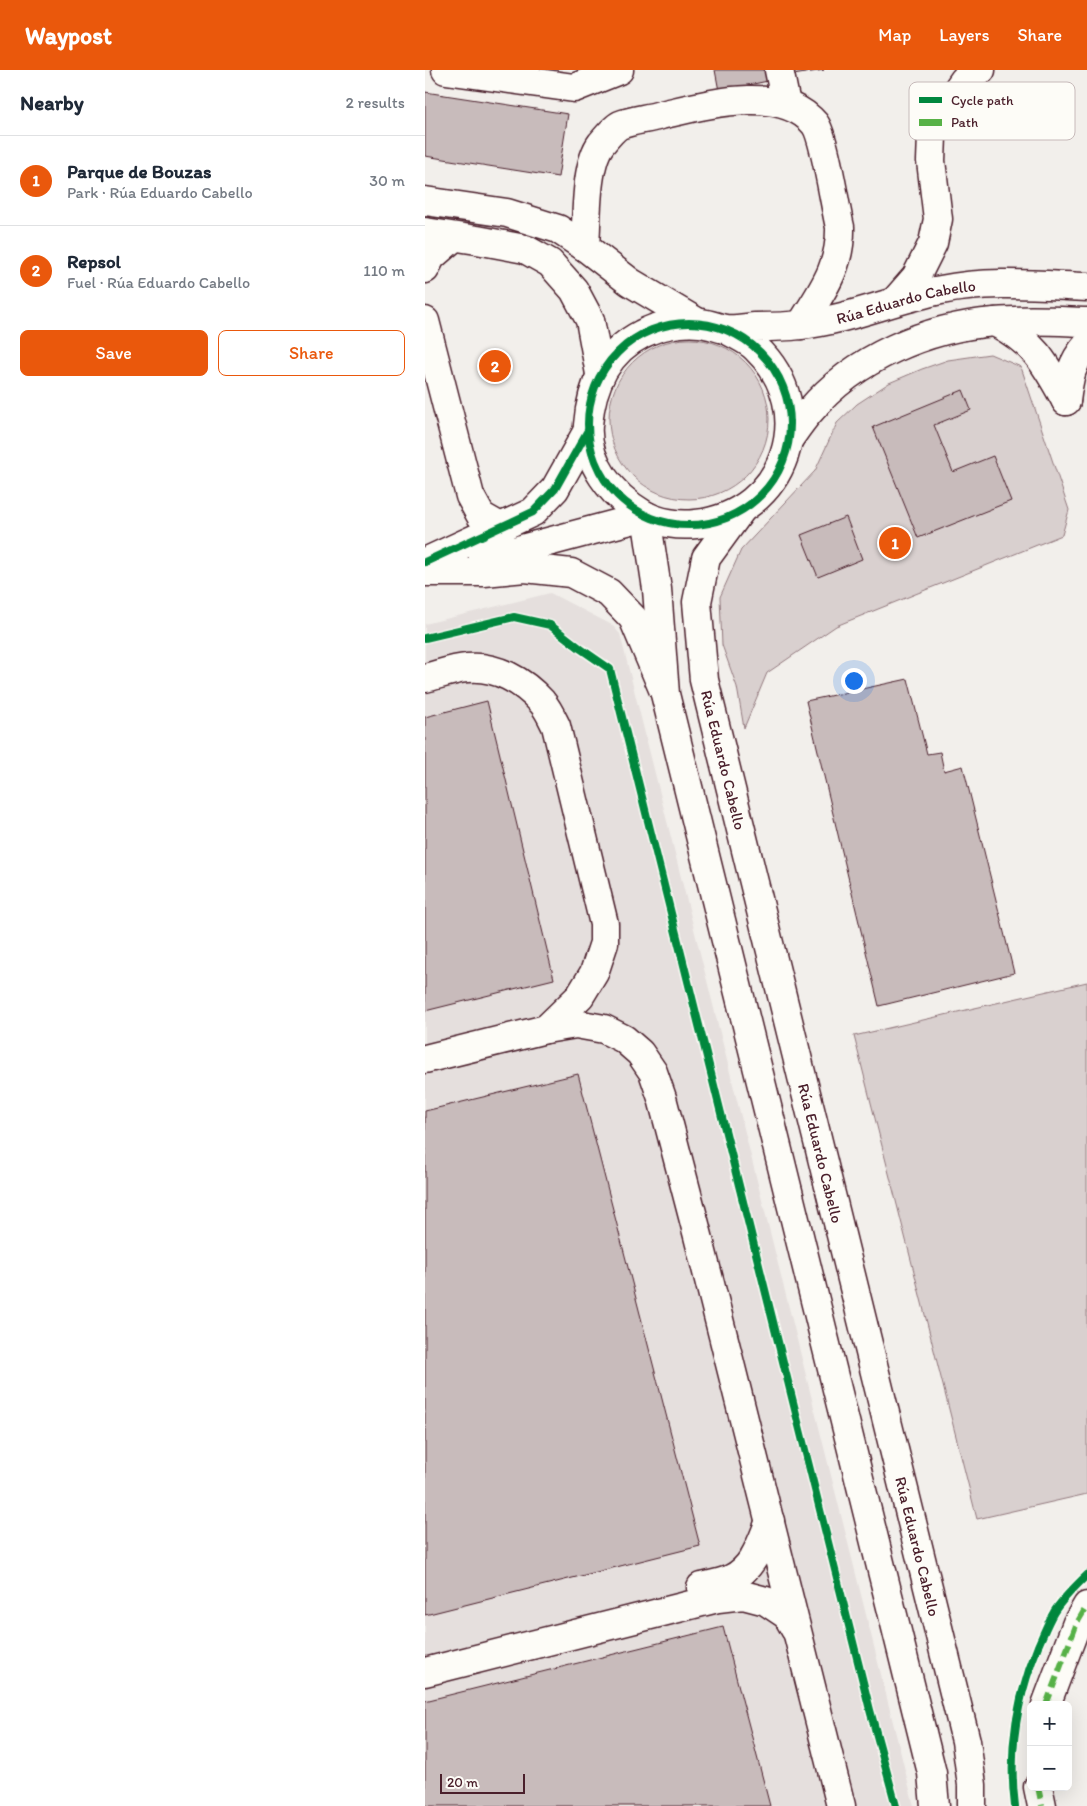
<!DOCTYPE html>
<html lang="en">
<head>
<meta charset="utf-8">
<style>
  body { margin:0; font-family:Itim,sans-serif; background:#f6f6f7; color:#1f2937 }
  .controls { position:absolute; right:15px; bottom:15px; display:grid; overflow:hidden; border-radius:8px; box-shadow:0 5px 20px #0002 }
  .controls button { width:45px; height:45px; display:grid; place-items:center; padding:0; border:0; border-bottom:1px solid #e0e1e3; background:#fff; color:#1f2937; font:25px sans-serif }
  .scale { position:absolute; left:15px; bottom:12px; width:85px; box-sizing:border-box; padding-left:5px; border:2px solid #4a1f2b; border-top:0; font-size:14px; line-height:18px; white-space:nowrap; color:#4a1f2b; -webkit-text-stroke:4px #fdfcf7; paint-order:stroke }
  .you { position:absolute; left:428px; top:610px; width:18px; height:18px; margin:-12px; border:4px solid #fff; border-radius:50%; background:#1a73e8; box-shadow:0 0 0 8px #1a73e833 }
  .badge { display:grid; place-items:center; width:32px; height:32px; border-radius:50%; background:#ea580c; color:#fff; font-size:16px; font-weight:700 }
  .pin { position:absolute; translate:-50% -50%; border:2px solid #fff; box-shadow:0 1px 5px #0006 }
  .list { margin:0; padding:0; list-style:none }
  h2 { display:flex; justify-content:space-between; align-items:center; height:65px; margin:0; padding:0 20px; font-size:21px }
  h2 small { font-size:16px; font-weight:400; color:#747a83 }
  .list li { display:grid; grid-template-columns:32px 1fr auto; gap:15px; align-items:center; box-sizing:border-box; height:90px; padding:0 20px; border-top:1px solid #e0e1e3 }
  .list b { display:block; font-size:19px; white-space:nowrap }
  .list p { margin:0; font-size:16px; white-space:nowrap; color:#747a83 }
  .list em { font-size:16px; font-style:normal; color:#747a83 }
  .actions { display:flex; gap:10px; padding:15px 20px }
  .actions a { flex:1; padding:11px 0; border:1px solid #ea580c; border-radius:8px; text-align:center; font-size:18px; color:#ea580c }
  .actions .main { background:#ea580c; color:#fff }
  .map { position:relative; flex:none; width:662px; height:1736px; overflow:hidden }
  header { display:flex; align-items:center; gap:30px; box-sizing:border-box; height:70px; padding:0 25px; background:#ea580c; color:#fff }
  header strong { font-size:24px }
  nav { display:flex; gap:28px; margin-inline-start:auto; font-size:18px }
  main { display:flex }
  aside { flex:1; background:#fff }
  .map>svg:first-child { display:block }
  .built { fill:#e5dfdd }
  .green { fill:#d9d0cf; stroke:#92787d }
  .building { fill:#c8bbbb; stroke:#4a1f2b }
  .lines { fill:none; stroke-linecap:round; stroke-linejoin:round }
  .minor-casing { stroke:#4a1f2b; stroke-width:31 }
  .major-casing { stroke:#4a1f2b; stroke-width:31 }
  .minor { stroke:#fdfcf7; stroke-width:28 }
  .major { stroke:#fdfcf7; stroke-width:28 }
  .quiet { stroke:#57b146; stroke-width:6; stroke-dasharray:12 6; stroke-linecap:butt }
  .cycleway-casing { stroke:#fdfcf7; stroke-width:11 }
  .cycleway { stroke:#00873e; stroke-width:8 }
  .labels { text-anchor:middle; stroke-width:4; stroke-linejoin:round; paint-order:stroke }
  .street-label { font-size:16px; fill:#4a1f2b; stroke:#fdfcf7 }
  .key { fill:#fdfcf7; stroke:#c7baba; stroke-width:1 }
  .key-label { font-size:14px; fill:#4a1f2b }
</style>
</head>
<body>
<header>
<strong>Waypost</strong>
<nav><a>Map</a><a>Layers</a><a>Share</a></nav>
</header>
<main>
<aside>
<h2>Nearby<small>2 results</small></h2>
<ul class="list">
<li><span class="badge">1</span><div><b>Parque de Bouzas</b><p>Park · Rúa Eduardo Cabello</p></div><em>30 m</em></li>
<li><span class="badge">2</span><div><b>Repsol</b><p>Fuel · Rúa Eduardo Cabello</p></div><em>110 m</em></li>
</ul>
<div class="actions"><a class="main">Save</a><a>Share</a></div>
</aside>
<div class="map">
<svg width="662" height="1736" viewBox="0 0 662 1736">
  <rect width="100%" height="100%" fill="#f2efeb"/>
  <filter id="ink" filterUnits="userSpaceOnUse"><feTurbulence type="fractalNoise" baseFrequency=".02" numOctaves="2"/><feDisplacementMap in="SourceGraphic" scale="10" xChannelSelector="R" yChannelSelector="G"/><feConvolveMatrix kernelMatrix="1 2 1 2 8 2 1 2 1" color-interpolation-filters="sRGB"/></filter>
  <g filter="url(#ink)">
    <polygon class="built" points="125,523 187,555 195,564 489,1736 0,1736 0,554"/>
    <g class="green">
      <circle cx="264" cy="349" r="80"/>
      <polygon points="565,284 596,297 644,440 637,465 411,556 342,603 319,658 312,617 297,575 295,527 316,480 390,401 412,353 432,334 464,313 497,299 523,290"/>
      <polygon points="662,912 662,1424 552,1449 429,966"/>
    </g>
    <g class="building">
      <polygon points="290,0 341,0 343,11 294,21"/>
      <polygon points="367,0 399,0 368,5"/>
      <polygon points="0,22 143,44 133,107 0,86"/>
      <polygon points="538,320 546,340 509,355 528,402 568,386 586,431 493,468 448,357"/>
      <polygon points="421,447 437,489 393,507 376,465"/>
      <polygon points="483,609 502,684 515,682 519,701 538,696 589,903 454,936 381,631"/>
      <polygon points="62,631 129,909 0,941 0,647"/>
      <polygon points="153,1004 275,1476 0,1545 0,1041"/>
      <polygon points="298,1557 345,1736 0,1736 0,1631"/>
    </g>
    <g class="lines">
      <g class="minor-casing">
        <g id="minor">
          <polyline points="21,0 149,18 194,0"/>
          <polyline points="354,0 361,34"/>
          <polyline points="0,131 82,143 133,159 160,177 205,212 272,252"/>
          <polyline points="0,162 52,170 100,179 125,193 149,220 165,250 175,304"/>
          <path d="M 160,177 C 162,150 160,95 176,74 C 181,68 189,58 195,55 C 207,50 223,49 236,45 C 280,35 356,13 390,54 C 400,68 410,137 415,157 C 416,198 396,222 376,255"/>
          <polyline points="0,199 6,187 29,167"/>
          <polyline points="470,231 491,207 508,173 513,149 506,91 507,66 519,39 539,10 556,0"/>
          <polyline points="0,251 45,426 56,446 77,458"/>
          <path d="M 570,252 C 610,273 620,293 641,331"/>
          <path d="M 641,331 C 644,308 646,293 662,275"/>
          <polyline points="58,487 89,481 221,446"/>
          <polyline points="0,492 108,442 130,419 162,362"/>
          <polyline points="0,502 59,502 100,498 146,503 184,523 208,548 238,619"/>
          <path d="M 0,608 C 13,605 28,599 42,598 C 71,595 98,611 117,632 C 123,639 127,648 131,656 L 179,854 L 179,873 L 169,903 L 155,926 L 121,959"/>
          <polyline points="0,989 121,959 151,954 179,959 199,969 215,983 228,1002 237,1028 273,1166 416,1736"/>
          <path d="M 276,1517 C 285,1515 297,1513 306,1509 C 329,1498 336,1473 345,1451"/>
          <polyline points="0,1602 293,1528 318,1525 341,1531 362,1545 370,1559"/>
          <polyline points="621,1635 652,1553 662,1536"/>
          <polyline points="613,1717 617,1736"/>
        </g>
      </g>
      <g class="major-casing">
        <g id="major">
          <path id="s1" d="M 301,259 C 310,265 323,270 331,278 C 396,340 361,444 271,454 C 254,456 233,453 218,444 C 187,426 160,392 163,355 C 166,317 181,282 217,264 C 234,255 256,251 275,253 C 284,254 291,257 300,259 C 309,260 320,258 330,257 C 345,257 360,257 375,255 C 423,250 469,229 516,220 C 564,210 614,215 662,217"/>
          <path d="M 364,369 C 371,359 377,350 385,341 C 429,288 503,257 570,252 C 601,249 631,251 662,252"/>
          <path id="s2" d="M 316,440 L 281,488 L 272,532 L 279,610 L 541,1671 L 547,1715 L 547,1736"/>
          <polyline points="221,446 232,519 240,624 507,1703 510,1736"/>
        </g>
      </g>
      <use href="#minor" class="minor"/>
      <use href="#major" class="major"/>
      <g class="quiet">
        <polyline points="621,1635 652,1553 662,1536"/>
        <polyline points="613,1717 617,1736"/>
      </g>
      <g class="cycleway-casing">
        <g id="cycleway">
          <circle cx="264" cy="354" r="101"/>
          <polyline points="0,492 108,442 130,419 162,362"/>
          <polyline points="0,568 89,547 125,555 156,579 185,599 445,1640 471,1736"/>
          <path d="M 590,1736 C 583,1681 592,1627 613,1576 C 618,1565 623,1552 629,1542 C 638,1528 651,1516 662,1505"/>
        </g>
      </g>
      <use href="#cycleway" class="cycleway"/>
    </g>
  </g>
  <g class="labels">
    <g class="street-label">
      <text dy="6" stroke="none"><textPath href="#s1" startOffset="816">Rúa Eduardo Cabello</textPath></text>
      <text dy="6" stroke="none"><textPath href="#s2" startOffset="265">Rúa Eduardo Cabello</textPath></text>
      <text dy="6" stroke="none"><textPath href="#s2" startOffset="670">Rúa Eduardo Cabello</textPath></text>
      <text dy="6" stroke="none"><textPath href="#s2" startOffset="1075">Rúa Eduardo Cabello</textPath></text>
    </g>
  </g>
  <rect x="484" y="12" width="166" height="58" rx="8" class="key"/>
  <rect x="494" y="27" width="23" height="6" fill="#00873e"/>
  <rect x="494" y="49" width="23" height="7" fill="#57b146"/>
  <g class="key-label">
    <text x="526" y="35">Cycle path</text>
    <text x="526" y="57">Path</text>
  </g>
</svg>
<div class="controls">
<button>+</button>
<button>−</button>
</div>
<div class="scale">20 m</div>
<div class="you"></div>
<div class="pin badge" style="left:470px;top:473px">1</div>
<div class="pin badge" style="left:70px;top:296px">2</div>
</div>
</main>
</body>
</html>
